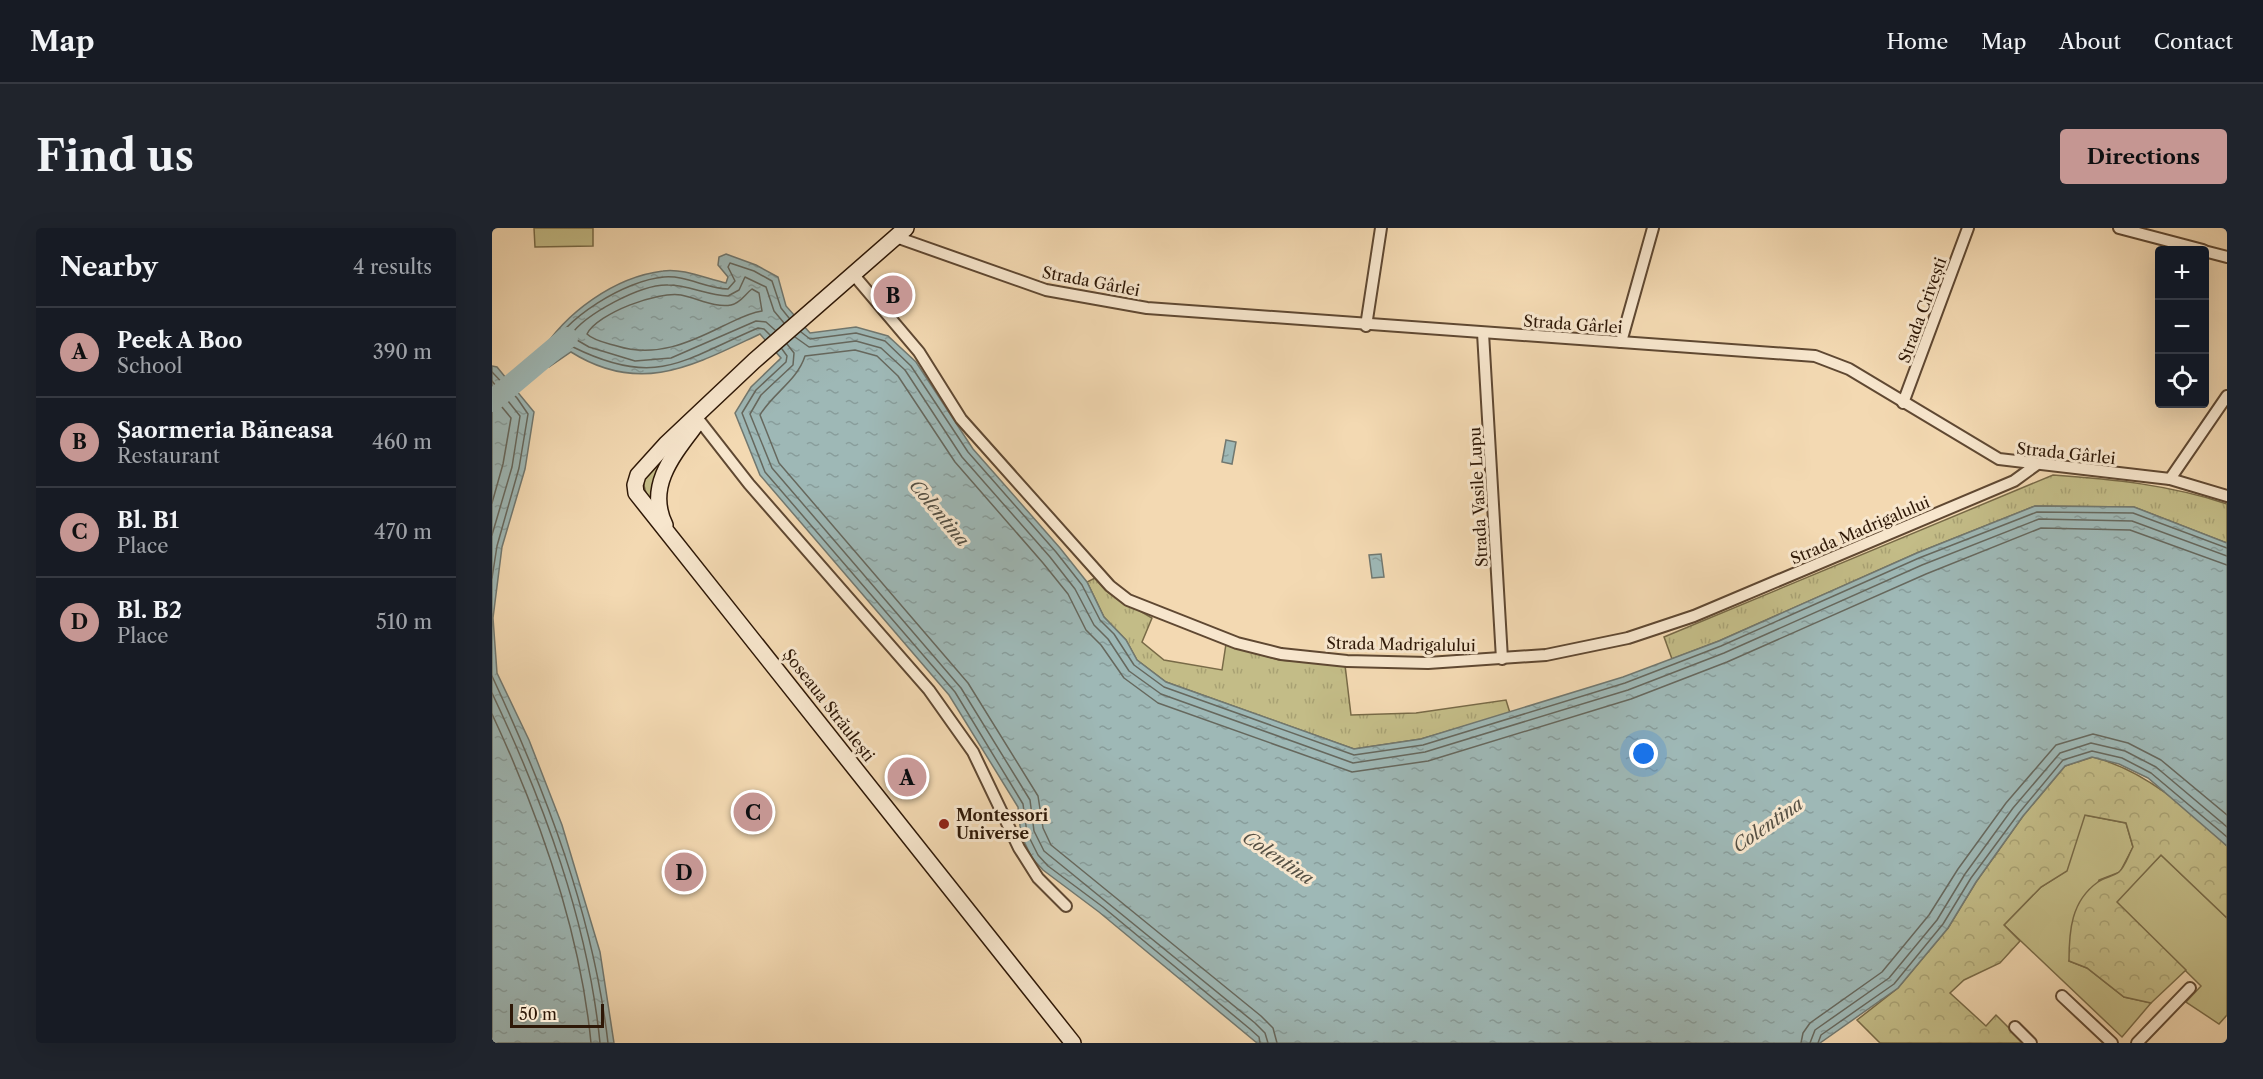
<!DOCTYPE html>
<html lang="en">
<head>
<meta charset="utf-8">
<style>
  body { margin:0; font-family:"Libre Caslon Text",serif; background:#20242c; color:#f1f3f6 }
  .controls { position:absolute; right:18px; top:18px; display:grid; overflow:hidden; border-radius:6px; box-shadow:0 6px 24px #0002 }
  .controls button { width:54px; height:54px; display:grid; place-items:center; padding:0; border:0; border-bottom:2px solid #363941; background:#171b24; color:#f1f3f6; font:30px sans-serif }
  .scale { position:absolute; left:18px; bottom:15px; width:94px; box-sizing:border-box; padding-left:6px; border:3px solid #2e1807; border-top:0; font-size:16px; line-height:21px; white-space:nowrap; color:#2e1807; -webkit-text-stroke:4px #f7e6cd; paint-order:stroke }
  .you { position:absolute; left:1152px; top:526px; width:21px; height:21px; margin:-15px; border:4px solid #fff; border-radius:50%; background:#1a73e8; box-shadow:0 0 0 9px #1a73e833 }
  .badge { display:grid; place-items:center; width:39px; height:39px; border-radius:50%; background:#c59692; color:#111; font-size:20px; font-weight:700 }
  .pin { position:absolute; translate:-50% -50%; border:3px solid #fff; box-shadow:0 2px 6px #0006 }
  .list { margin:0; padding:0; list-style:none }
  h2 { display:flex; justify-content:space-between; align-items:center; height:78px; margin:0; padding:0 24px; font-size:26px }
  h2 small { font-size:20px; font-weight:400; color:#9ea1a6 }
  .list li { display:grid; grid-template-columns:39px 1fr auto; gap:18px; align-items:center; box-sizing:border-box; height:90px; padding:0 24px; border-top:2px solid #363941 }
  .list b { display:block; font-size:22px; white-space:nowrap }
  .list p { margin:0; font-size:20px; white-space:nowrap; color:#9ea1a6 }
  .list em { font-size:20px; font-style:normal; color:#9ea1a6 }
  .icon { flex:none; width:33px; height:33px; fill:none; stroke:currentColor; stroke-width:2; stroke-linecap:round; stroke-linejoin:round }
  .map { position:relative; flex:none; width:1735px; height:815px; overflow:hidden; border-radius:6px }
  header { display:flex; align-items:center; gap:36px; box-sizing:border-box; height:84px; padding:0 30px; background:#171b24; border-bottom:2px solid #363941 }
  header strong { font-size:28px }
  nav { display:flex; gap:33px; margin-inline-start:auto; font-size:21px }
  .intro { display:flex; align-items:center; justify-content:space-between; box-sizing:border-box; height:144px; padding:0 36px }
  h1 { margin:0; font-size:42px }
  .button { padding:15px 27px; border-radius:6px; background:#c59692; color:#111; font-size:21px; font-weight:700 }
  main { display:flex; gap:36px; padding:0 36px }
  aside { flex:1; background:#171b24; border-radius:6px; box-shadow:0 6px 24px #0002 }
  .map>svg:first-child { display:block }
  .grass { fill:#c3bc87; stroke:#786a47; stroke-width:1.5 }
  .forest { fill:url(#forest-crowns); stroke:#786a47; stroke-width:1.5 }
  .park { fill:url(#park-tufts); stroke:#786a47; stroke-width:1.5 }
  .water { fill:url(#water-ripples); stroke:#717870; stroke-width:1.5 }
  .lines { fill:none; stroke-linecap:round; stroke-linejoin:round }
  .shore { stroke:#66685e; stroke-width:1.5 }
  .river { stroke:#9eb8b6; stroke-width:22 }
  .street-casing { stroke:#5f4832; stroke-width:14 }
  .secondary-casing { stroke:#2e1807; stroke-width:18 }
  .street { stroke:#f7e6cd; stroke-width:10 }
  .secondary { stroke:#f7e6cd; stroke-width:15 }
  .poi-dot { fill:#8f2418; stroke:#f7e6cd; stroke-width:2 }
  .labels { text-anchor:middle; stroke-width:6; stroke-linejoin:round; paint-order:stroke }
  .street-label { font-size:16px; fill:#2e1807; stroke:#f7e6cd }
  .poi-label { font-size:16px; font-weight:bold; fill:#2e1807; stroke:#f7e6cd; text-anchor:start }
  .water-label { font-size:18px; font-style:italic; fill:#555044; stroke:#f7e6cd }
</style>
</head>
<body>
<header>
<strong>Map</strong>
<nav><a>Home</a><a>Map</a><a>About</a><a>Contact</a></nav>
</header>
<div class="intro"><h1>Find us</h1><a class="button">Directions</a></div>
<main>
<aside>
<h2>Nearby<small>4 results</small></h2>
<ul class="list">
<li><span class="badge">A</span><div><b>Peek A Boo</b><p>School</p></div><em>390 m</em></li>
<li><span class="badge">B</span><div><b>Șaormeria Băneasa</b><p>Restaurant</p></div><em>460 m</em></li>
<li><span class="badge">C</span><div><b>Bl. B1</b><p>Place</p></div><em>470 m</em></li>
<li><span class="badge">D</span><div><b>Bl. B2</b><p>Place</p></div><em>510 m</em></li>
</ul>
</aside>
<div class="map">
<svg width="1735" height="815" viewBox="0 0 1735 815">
  <defs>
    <pattern id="forest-crowns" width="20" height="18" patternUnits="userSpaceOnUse" patternTransform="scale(1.5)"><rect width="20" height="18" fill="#c3bc87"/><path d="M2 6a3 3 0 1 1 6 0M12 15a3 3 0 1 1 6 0" fill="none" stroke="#a8a173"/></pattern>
    <pattern id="park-tufts" width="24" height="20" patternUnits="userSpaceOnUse" patternTransform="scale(1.5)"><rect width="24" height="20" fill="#c3bc87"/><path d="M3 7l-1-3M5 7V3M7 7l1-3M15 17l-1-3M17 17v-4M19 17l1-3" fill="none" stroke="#a8a173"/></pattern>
    <pattern id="water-ripples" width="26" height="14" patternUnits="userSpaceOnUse" patternTransform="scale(1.5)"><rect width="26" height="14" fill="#9eb8b6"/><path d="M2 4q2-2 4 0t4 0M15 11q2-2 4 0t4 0" fill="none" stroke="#889d9b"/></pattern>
  </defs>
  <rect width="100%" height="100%" fill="#f3d9b2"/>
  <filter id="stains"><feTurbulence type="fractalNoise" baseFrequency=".00333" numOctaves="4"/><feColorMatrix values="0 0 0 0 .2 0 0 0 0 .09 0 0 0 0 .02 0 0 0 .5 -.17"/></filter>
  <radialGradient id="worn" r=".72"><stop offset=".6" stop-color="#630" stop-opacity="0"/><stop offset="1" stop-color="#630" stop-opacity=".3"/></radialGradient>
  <g class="grass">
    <polygon points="42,0 101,0 101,18 43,19"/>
    <path d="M 169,227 L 174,230 L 161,276 C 144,254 153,244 169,227 Z"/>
    <polygon points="1592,587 1634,595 1641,619 1628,644 1607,652 1577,733 1595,740 1632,769 1659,775 1630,809 1512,697 1549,659 1574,643"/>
    <polygon points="1669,627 1735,690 1735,787 1727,796 1694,774 1709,758 1624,674"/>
  </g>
  <path class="forest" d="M 1601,529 C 1654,543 1695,580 1735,618 L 1735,690 L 1669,627 L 1625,674 L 1694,742 L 1659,775 L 1632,769 L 1595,740 L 1577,733 C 1577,703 1579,673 1606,654 C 1612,649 1621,649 1627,644 C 1633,639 1637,626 1641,619 L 1634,595 L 1593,587 L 1575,643 L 1549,659 L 1512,697 L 1528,713 L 1508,735 L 1472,752 L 1458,765 L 1494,798 L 1504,787 L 1532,815 L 1388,815 L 1365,792 L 1406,760 L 1456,700 L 1484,654 L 1531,588 L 1573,538 Z"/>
  <g class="park">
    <path d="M 1561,247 C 1620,251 1679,257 1735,276 L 1735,315 L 1642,279 L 1543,278 L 1425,325 L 1227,413 L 1180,431 L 1172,409 Z"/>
    <polygon points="603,350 617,365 660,390 650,414 672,432 730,442 734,416 787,432 853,437 859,487 924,485 1014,472 1018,485 929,511 862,521 674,454 645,432 634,412 612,389 595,354"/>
  </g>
  <g class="water">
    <path d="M 234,26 L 264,37 L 286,49 L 294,78 L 318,105 L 364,99 L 396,108 L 424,134 L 481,221 L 568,320 L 595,354 L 612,389 L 634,412 L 645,432 L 674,454 L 862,521 L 929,511 L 1131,449 L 1227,413 L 1425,325 L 1543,278 L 1642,279 L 1735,315 L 1735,618 L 1656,550 L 1627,536 L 1600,529 L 1573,538 L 1531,588 L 1484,654 L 1456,700 L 1406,760 L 1328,815 L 765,815 L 607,684 L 551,642 L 540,630 L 529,607 L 526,579 L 457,467 L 268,247 L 243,185 L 259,159 L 289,130 L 268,106 C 202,137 149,168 79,124 L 57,139 L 48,126 C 73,85 122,49 171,43 C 191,40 215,51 234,55 L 236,49 L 226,37 L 227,29 Z"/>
    <polygon points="0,138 5,139 42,184 33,241 10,319 1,390 5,445 37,512 70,597 108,724 122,815 0,815"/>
    <polygon points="734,212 744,214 740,236 730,234"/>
    <polygon points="889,326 892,349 880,350 877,327"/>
  </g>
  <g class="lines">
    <g class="shore">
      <path d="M 260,61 L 267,65 L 270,83 C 256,85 244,92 231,98 C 197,115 163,130 125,118 C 115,115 102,113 95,106 C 106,85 166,63 189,67 C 205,70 223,80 239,77 C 249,75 253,66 260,61 Z"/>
      <path d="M 283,102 L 274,94 L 264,93 L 179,130 L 143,133 L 97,119 L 78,108 C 93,86 149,56 176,57 C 196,57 215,67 236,68 L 247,62 L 253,49 L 274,59 L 282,83 L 292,95"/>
      <polyline points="309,104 318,111 364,105 393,113 419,138 476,224 564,324 590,357 608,392 622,406 642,437 672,459 862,527 931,517 1133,455 1229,418 1427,330 1545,284 1641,285 1735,320"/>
      <path d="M 278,107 L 272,101 L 266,100 C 189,133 164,160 81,119 L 60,129 L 56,126 C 71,90 134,52 172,49 C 194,47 215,61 236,61 L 243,53 L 236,39 L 238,35 L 262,43 L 280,53 L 289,80 L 297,90"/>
      <polyline points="303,109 317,119 364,113 389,120 413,142 470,229 558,329 583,361 602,397 616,411 637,443 669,466 861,535 933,524 1136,462 1232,425 1430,337 1547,291 1640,293 1735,328"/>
      <polyline points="295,116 302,125 301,137 269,167 258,186 280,240 469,460 538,572 542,603 552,623 763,795 773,805 776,815"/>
      <polyline points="290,121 295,128 294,134 264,162 250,185 273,244 463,464 531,576 535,605 546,627 556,638 611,679 758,801 767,809 768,815"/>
      <polyline points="0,144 25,170 36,186 27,240 5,318 0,350"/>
      <polyline points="0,153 28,188 20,239 0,307"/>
      <polyline points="0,167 19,190 11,236 0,275"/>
      <path d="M 0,448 C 54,564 101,686 116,815"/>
      <path d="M 0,465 C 52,575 96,694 108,815"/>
      <path d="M 0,486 C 48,589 88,702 99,815"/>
      <path d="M 785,815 L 781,800 L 769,788 L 559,617 L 551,600 L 546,568 L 476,455 L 287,235 L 268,187 C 281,165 305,153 313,128 L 363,122 L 385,128 L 406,148 L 463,234 L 551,335 L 576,366 L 594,402 L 609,417 L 632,450 L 666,475 L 860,544 L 936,533 L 1139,471 L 1235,434 L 1434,346 L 1549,300 L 1638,302 L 1735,337"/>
      <polyline points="1309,815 1311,805 1318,795 1390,744 1437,687 1466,641 1514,575 1564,517 1601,506 1636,515 1669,532 1735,587"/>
      <polyline points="1318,815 1323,802 1397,750 1445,692 1473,646 1521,580 1568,525 1599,515 1633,523 1664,539 1735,599"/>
      <polyline points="1326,815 1329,807 1402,756 1451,696 1479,650 1527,585 1571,532 1600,523 1630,530 1659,545 1735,609"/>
    </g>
    <polyline class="river" points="0,173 75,110"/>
    <g class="street-casing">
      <g id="street">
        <polyline points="1627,0 1711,22"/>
        <polyline points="404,9 554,62 655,80 1323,128 1357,141 1507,231 1678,251 1735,268"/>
        <polyline points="1712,23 1735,29"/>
        <polyline points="361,46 427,124 469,191 618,358 636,372 745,415 789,426 855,433 936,435 1054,427 1136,410 1202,388 1522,253 1544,237"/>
        <polyline points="874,98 889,0"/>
        <polyline points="991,105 1010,431"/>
        <polyline points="1129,114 1161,0"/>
        <polyline points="1411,175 1476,0"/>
        <polyline points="207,192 257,256 437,462 481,524 527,620 546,650 574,678"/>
        <polyline points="1678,251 1735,168"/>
        <polyline points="1570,768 1620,815"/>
        <polyline points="1523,799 1539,815"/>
        <polyline points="1645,815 1698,760"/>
      </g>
    </g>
    <g class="secondary-casing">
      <g id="secondary">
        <polyline points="414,0 262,133 174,216 146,247 143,257 144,265 581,815"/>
        <path d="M 173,297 C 154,259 181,227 203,198"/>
      </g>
    </g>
    <use href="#street" class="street"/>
    <use href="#secondary" class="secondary"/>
  </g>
  <circle class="poi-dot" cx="452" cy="596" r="6"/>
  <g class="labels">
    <g class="street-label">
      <text transform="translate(599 53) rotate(11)" y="6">Strada Gârlei</text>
      <text transform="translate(1430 82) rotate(-70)" y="6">Strada Crivești</text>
      <text transform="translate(1081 96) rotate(4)" y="6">Strada Gârlei</text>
      <text transform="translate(1574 225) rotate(6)" y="6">Strada Gârlei</text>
      <text transform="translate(986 269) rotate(-93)" y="6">Strada Vasile Lupu</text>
      <text transform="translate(1368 302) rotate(-23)" y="6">Strada Madrigalului</text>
      <text transform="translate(909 416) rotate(1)" y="6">Strada Madrigalului</text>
      <text transform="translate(337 477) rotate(52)" y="6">Șoseaua Străulești</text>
    </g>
    <g class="poi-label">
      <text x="464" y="593">Montessori<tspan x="464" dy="18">Universe</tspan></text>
    </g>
    <g class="water-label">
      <text transform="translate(447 285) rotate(50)" y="6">Colentina</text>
      <text transform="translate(1276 597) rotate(-35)" y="6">Colentina</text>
      <text transform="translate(786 630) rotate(34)" y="6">Colentina</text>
    </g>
  </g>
  <rect width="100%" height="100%" filter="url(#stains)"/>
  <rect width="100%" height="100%" fill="url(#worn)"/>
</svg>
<div class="controls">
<button>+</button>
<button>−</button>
<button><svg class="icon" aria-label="locate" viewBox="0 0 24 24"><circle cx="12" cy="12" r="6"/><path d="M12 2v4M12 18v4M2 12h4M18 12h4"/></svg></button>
</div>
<div class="scale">50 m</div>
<div class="you"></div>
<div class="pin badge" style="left:415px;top:549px">A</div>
<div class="pin badge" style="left:401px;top:67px">B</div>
<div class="pin badge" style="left:261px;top:584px">C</div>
<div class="pin badge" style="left:192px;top:644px">D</div>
</div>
</main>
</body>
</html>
